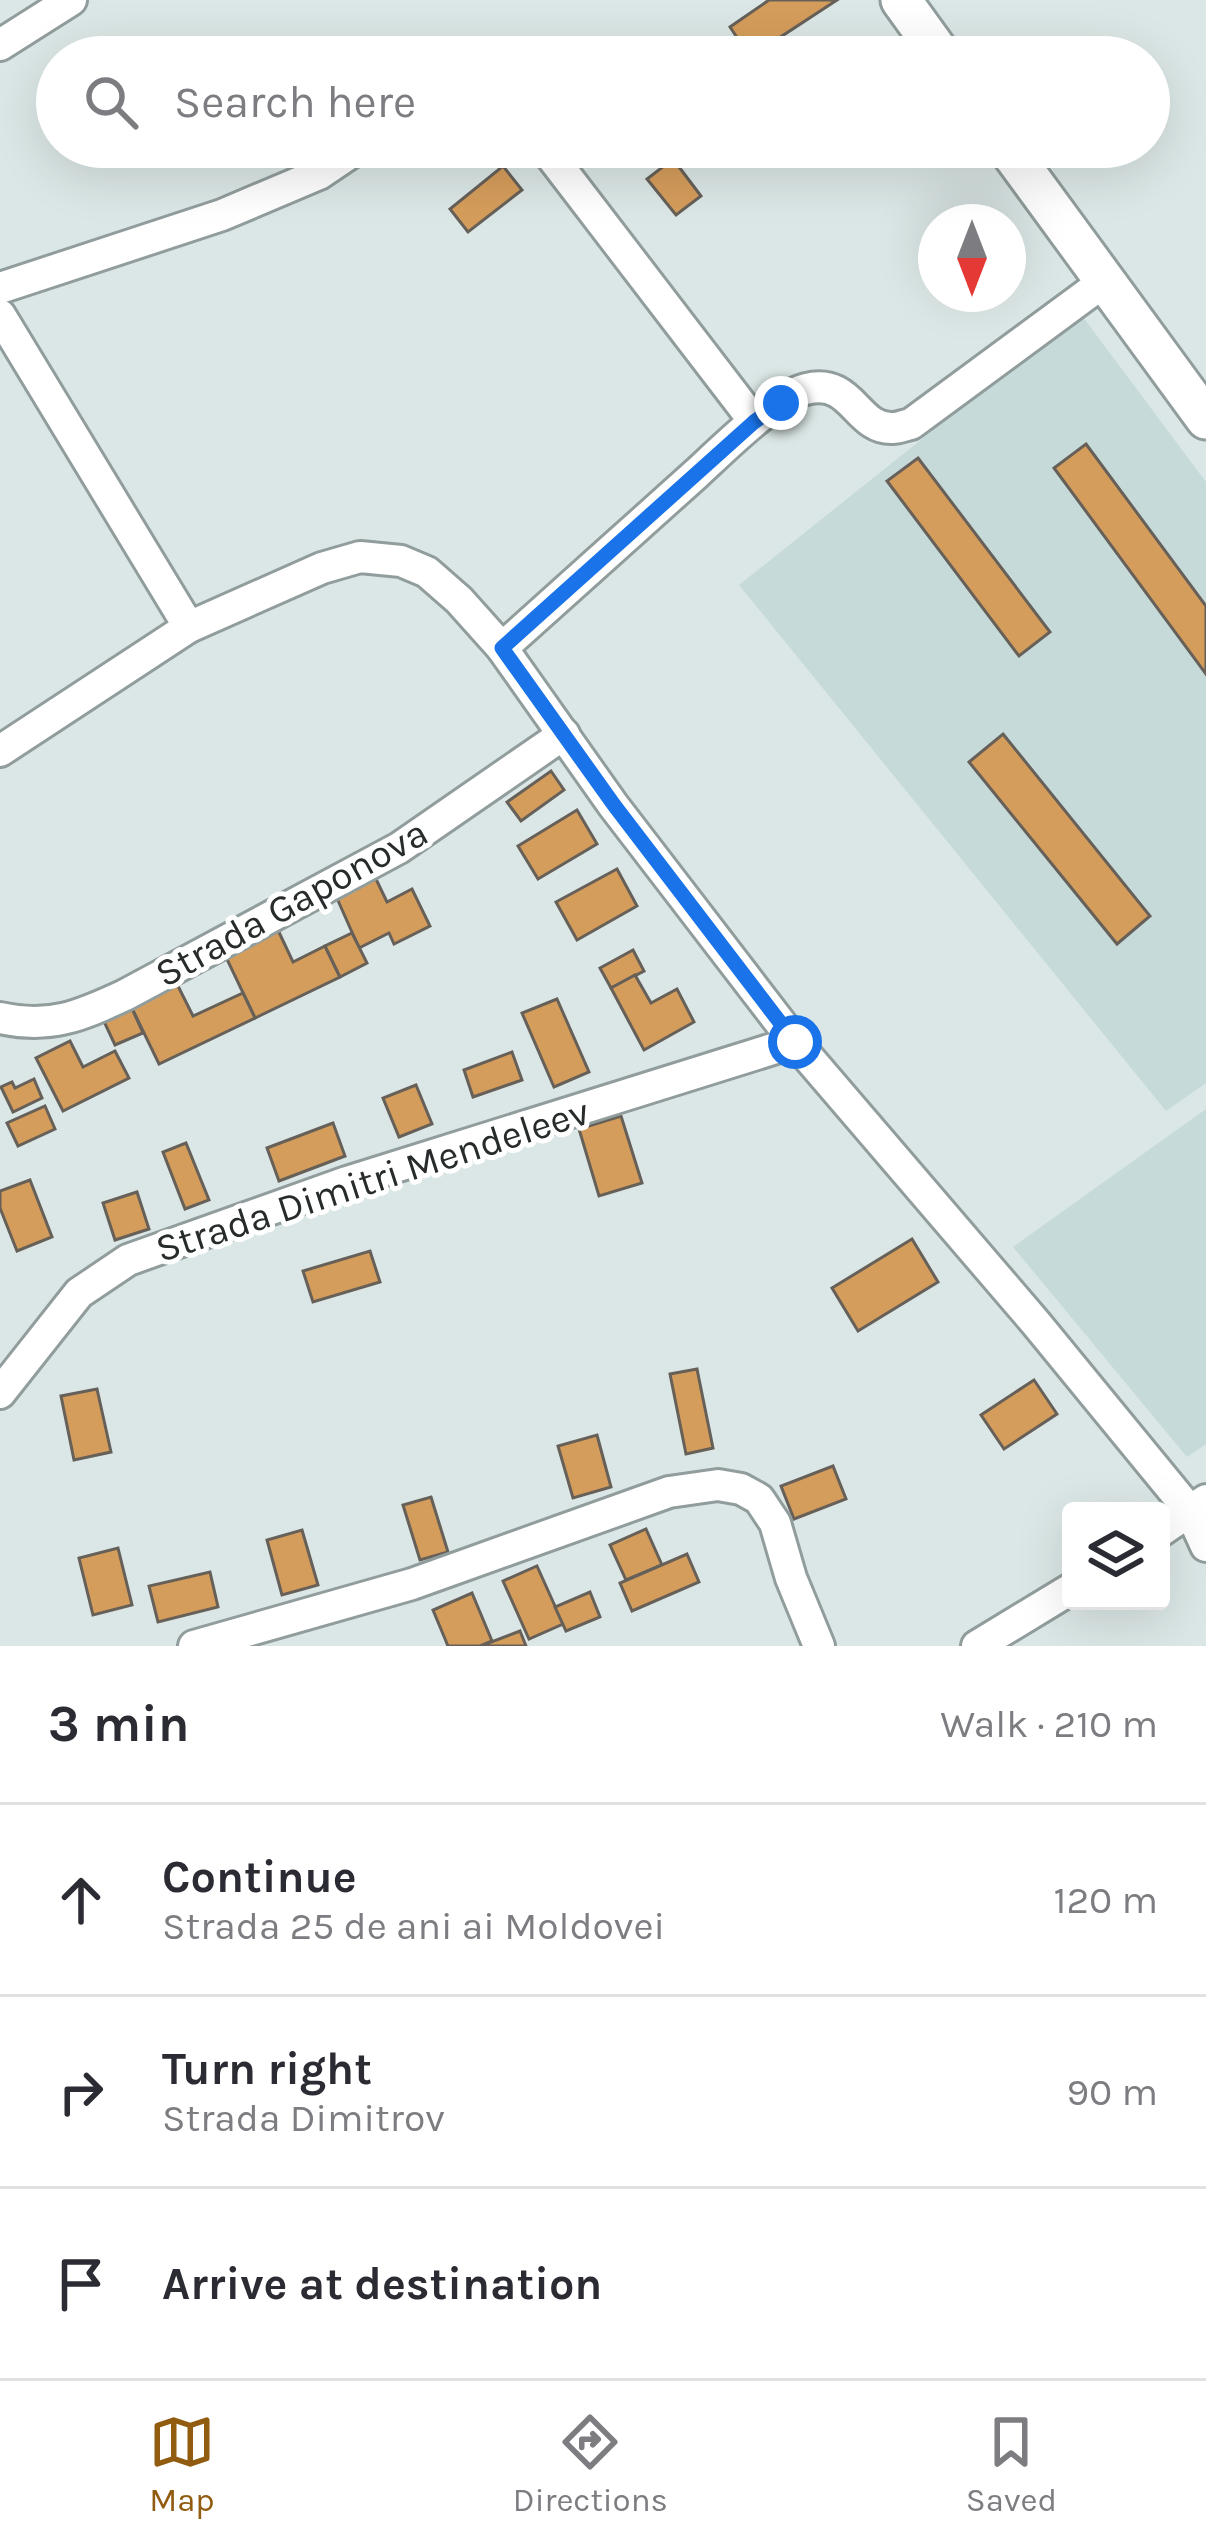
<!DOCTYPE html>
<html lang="en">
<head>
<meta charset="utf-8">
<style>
  body { margin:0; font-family:Karla,sans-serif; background:#f7f7f7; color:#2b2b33 }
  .controls { position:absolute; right:36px; bottom:36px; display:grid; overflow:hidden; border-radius:12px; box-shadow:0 12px 48px #0002 }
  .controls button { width:108px; height:108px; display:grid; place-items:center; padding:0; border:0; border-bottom:3px solid #e1e1e2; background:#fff; color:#2b2b33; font:60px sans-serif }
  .compass { position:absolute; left:918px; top:204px; width:108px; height:108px; border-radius:50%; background:#fff; box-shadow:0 12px 48px #0002; rotate:180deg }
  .stop { position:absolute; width:36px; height:36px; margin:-27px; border:9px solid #1a73e8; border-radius:50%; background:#fff }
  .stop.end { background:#1a73e8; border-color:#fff; box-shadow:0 3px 12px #0008 }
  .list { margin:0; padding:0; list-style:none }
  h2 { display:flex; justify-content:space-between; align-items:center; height:156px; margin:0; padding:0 48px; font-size:51px }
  h2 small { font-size:39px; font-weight:400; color:#7c7c81 }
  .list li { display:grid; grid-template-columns:78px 1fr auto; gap:36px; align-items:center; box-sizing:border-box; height:192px; padding:0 48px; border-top:3px solid #e1e1e2 }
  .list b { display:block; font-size:45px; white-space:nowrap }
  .list p { margin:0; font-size:39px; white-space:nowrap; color:#7c7c81 }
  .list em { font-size:39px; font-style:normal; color:#7c7c81 }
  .icon { flex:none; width:66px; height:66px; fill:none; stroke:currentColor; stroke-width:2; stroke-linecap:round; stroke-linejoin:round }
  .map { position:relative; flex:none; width:1206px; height:1646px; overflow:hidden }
  .search { position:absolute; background:#fff; box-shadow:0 12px 48px #0002; left:36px; right:36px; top:36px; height:132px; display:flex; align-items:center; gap:30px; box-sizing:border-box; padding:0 42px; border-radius:66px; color:#7c7c81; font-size:45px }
  .sheet { height:732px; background:#fff }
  nav { display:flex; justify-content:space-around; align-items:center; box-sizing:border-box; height:168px; border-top:3px solid #e1e1e2; background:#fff; font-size:33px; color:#7c7c81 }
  nav a { display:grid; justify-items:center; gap:6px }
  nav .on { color:#915c10 }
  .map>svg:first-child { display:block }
  .built { fill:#c5dad9 }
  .building { fill:#d59d5b; stroke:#666059; stroke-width:3 }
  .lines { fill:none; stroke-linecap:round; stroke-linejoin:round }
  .minor-casing { stroke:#919d9c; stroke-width:36 }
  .tertiary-casing { stroke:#919d9c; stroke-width:45 }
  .minor { stroke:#fff; stroke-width:30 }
  .tertiary { stroke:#fff; stroke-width:39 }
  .route { stroke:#1a73e8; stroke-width:15 }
  .labels { text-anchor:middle; stroke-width:10; stroke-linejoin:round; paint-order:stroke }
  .street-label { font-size:39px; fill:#272b2b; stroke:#fff }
</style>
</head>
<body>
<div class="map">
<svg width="1206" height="1646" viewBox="0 0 1206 1646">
  <rect width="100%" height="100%" fill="#dbe7e6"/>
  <g class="built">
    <polygon points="1080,313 1206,482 1206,1083 1166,1111 739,585"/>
    <polygon points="1206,1109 1206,1444 1187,1457 1013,1247"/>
  </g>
  <g class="building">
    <polygon points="769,0 837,0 750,57 730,27"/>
    <polygon points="673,159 701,196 676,215 647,179"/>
    <polygon points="503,166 522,190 468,232 450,209"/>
    <polygon points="1086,444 1206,606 1206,674 1054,468"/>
    <polygon points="918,458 1050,632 1019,656 887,481"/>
    <polygon points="1003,734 1150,916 1117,944 969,762"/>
    <polygon points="551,771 564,790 521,821 507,802"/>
    <polygon points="577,810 597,844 538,879 518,846"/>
    <polygon points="617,869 637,906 577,940 556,902"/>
    <polygon points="375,877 387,902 412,889 430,926 394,944 389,933 359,948 336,896"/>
    <polygon points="277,928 293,962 325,946 340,977 255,1018 224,953"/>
    <polygon points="352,933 367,963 340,977 325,946"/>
    <polygon points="633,950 644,971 611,988 600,968"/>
    <polygon points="635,975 651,1003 677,989 694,1022 644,1050 611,988"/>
    <polygon points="175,980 193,1016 243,993 255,1018 159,1064 129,1002"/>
    <polygon points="557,999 589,1072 554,1087 522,1013"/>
    <polygon points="129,1002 143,1033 115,1045 101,1015"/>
    <polygon points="70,1041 83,1067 115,1051 129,1078 63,1111 36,1058"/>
    <polygon points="512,1052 522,1080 473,1097 464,1070"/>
    <polygon points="34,1079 42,1098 13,1112 1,1087 12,1082 15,1088"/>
    <polygon points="416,1085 432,1124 399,1137 383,1098"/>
    <polygon points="45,1106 55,1129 18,1146 7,1123"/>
    <polygon points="621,1116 642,1183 599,1196 579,1129"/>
    <polygon points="333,1123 345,1156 279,1181 267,1148"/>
    <polygon points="186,1143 209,1200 185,1209 163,1152"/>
    <polygon points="30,1180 52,1237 17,1251 0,1208 0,1191"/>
    <polygon points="137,1192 149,1229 115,1240 103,1203"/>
    <polygon points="912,1239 938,1282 858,1331 832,1288"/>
    <polygon points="370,1251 380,1282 313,1302 303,1271"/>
    <polygon points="697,1369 713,1448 686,1454 670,1374"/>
    <polygon points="1034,1380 1057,1414 1004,1449 981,1415"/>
    <polygon points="97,1389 111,1452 74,1460 61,1396"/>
    <polygon points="597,1435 611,1487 573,1498 558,1446"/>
    <polygon points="833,1466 846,1499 794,1519 781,1486"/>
    <polygon points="431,1497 448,1552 420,1560 403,1505"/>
    <polygon points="646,1529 662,1565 626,1580 610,1545"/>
    <polygon points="302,1530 318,1585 282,1595 267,1540"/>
    <polygon points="118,1548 132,1605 93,1615 79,1558"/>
    <polygon points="687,1554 699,1582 632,1611 620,1583"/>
    <polygon points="537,1566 563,1624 529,1639 503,1581"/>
    <polygon points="210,1572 218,1607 158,1622 149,1586"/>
    <polygon points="590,1592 600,1617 566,1631 555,1607"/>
    <polygon points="472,1593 492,1641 480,1646 448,1646 433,1610"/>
    <polygon points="520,1631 526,1646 481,1646"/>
  </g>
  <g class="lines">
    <g class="minor-casing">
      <g id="minor">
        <polyline points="0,45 71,0"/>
        <polyline points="544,147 754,421"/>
        <polyline points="0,288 222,215 319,174 359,147"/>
        <polyline points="0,315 189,627"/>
        <path d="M 502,648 C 567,590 631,532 696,474 C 720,452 776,396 806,389 C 853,377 856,430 893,428 C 899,428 905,425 911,424 L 1105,281"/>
        <polyline points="0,751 189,627 322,568 360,557 401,561 427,572 459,600 502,648 613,805 795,1042 1035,1322 1190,1511 1206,1546"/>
        <path d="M 0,1018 C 50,1029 80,1016 125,995 L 399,848 L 564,734"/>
        <polyline points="0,1393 79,1293 128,1260 347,1182 795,1042"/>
        <polyline points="1161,1531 1206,1500"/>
        <polyline points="194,1646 412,1584 669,1492 718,1485 741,1489 759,1499 775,1523 791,1578 819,1646"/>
        <polyline points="977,1646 1071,1589"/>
      </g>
    </g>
    <g class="tertiary-casing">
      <g id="tertiary">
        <polyline points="901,0 942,57"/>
        <polyline points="1007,147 1206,419"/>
      </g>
    </g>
    <use href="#minor" class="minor"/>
    <use href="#tertiary" class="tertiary"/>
  </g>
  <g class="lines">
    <polyline class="route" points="781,403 754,422 502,648 614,805 795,1042"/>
  </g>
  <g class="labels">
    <g class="street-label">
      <text transform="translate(291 902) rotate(-29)" y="14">Strada Gaponova</text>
      <text transform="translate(372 1179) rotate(-18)" y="14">Strada Dimitri Mendeleev</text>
    </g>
  </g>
</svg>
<div class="controls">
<button><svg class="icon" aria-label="layers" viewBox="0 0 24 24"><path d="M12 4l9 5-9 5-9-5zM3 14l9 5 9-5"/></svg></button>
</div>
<svg class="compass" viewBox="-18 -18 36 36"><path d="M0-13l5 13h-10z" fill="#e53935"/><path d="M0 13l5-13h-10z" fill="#7c7c81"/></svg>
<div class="stop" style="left:795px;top:1042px"></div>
<div class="stop end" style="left:781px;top:403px"></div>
<div class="search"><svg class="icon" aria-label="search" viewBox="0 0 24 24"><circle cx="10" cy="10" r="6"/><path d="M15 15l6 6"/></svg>Search here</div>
</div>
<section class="sheet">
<h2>3 min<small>Walk · 210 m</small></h2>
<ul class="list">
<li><svg class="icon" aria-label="ahead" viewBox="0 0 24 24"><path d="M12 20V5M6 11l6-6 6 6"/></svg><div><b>Continue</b><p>Strada 25 de ani ai Moldovei</p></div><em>120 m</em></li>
<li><svg class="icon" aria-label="right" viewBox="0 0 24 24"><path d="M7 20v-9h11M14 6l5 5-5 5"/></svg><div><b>Turn right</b><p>Strada Dimitrov</p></div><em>90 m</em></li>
<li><svg class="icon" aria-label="arrive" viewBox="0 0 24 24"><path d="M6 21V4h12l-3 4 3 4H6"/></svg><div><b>Arrive at destination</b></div></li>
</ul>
</section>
<nav>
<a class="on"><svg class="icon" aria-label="map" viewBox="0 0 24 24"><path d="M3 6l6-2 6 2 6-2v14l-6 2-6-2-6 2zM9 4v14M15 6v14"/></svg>Map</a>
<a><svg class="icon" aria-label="directions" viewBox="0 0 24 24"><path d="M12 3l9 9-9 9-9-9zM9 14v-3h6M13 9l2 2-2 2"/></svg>Directions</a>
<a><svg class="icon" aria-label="saved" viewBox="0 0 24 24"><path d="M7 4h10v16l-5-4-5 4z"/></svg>Saved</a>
</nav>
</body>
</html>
